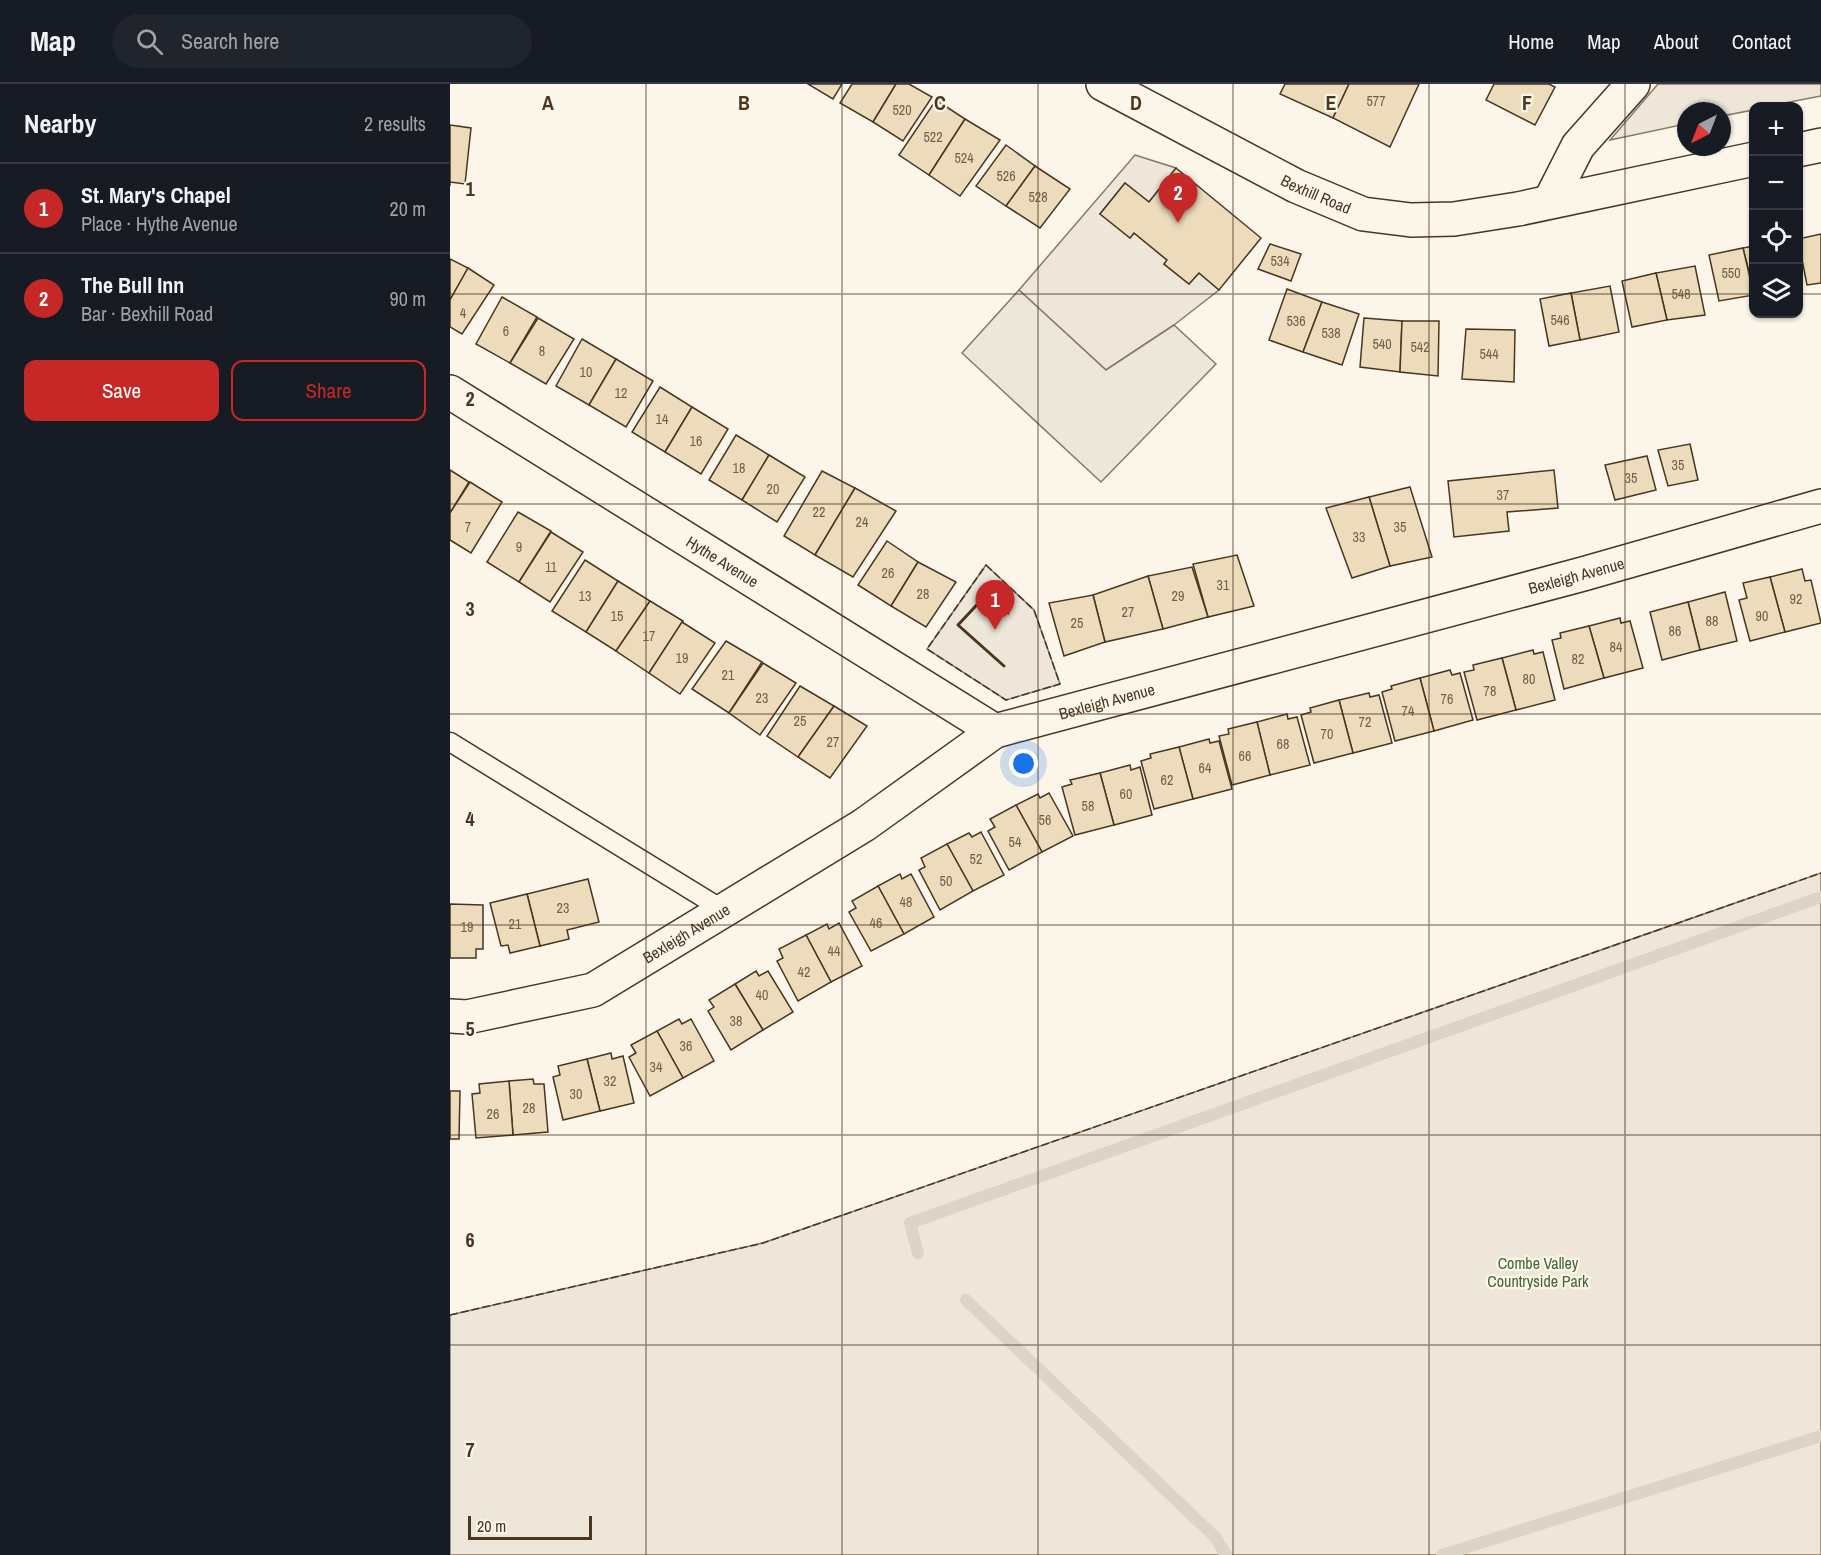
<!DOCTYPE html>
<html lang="en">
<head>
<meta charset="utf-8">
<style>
  body { margin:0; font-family:"Archivo Narrow",sans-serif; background:#20242c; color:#f1f3f6 }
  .controls { position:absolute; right:18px; top:18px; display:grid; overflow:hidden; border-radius:12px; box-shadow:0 2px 4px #0004 }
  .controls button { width:54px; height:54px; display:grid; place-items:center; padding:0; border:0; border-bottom:2px solid #363941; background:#171b24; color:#f1f3f6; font:30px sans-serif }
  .compass { position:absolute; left:1227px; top:18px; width:54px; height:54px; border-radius:50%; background:#171b24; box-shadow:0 2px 4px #0004; rotate:222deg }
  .scale { position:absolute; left:18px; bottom:15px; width:124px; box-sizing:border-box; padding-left:6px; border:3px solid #4a3520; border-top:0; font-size:16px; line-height:21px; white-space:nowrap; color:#4a3520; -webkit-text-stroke:4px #fbf6e9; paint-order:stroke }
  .you { position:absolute; left:574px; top:680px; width:21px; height:21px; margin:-15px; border:4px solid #fff; border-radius:50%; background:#1a73e8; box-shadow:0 0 0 9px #1a73e833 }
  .badge { display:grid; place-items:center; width:39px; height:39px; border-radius:50%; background:#c62828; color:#fff; font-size:20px; font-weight:700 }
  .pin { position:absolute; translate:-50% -50px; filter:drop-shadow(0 2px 3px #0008) }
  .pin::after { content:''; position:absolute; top:32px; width:21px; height:18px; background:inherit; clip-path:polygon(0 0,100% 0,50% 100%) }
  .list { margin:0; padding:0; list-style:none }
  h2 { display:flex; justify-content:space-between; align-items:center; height:78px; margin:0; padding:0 24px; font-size:26px }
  h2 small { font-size:20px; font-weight:400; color:#9ea1a6 }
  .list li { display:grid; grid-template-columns:39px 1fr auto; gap:18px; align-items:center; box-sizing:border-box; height:90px; padding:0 24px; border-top:2px solid #363941 }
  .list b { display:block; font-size:22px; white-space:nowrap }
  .list p { margin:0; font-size:20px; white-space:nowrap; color:#9ea1a6 }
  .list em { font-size:20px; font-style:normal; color:#9ea1a6 }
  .actions { display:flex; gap:12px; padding:18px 24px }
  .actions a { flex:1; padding:14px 0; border:2px solid #c62828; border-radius:12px; text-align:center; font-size:21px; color:#c62828 }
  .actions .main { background:#c62828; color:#fff }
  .icon { flex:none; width:33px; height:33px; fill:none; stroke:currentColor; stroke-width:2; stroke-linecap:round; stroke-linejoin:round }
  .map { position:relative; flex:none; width:1371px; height:1471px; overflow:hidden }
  header { display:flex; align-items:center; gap:36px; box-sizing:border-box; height:84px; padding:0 30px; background:#171b24; border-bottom:2px solid #363941 }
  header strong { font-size:28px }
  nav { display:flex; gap:33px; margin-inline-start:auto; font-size:21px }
  .search { width:420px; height:54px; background:#20242c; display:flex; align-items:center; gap:15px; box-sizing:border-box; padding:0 21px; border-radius:33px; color:#9ea1a6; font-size:22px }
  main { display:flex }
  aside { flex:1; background:#171b24 }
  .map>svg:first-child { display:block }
  .green { fill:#ede6d9; stroke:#887966; stroke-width:1.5 }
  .parking { fill:#ede7d9; stroke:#887966; stroke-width:1.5 }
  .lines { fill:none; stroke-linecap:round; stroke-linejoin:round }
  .stream { stroke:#dcd4c6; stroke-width:12 }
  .building { fill:#ecdcbc; stroke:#4a3520; stroke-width:1.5 }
  .service-casing { stroke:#4a3520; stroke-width:21 }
  .minor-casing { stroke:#4a3520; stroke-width:36 }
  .trunk-casing { stroke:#4a3520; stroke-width:36 }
  .service { stroke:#fbf6e9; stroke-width:18 }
  .minor { stroke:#fbf6e9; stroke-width:33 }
  .trunk { stroke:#fbf6e9; stroke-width:33 }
  .fence { stroke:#4a3520; stroke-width:1.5; stroke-dasharray:8 3; stroke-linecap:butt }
  .wall { stroke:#4a3520; stroke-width:3 }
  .grid { fill:none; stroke:#4a3520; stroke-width:1.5; stroke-opacity:0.55 }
  .labels { text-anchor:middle; stroke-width:4.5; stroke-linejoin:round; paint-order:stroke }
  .number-label { font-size:14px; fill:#725f47 }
  .street-label { font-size:16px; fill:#4a3520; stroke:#fbf6e9 }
  .park-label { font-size:16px; fill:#436837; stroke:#fbf6e9 }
  .grid-label { font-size:20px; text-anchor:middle; font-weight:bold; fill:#4a3520; stroke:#fbf6e9; stroke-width:4.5; stroke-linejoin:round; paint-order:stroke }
</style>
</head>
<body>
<header>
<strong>Map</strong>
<div class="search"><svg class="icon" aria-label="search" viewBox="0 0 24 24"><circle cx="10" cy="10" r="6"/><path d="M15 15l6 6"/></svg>Search here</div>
<nav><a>Home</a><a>Map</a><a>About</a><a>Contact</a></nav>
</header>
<main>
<aside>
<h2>Nearby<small>2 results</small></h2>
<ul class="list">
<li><span class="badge">1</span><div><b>St. Mary's Chapel</b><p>Place · Hythe Avenue</p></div><em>20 m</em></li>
<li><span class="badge">2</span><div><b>The Bull Inn</b><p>Bar · Bexhill Road</p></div><em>90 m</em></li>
</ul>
<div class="actions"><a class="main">Save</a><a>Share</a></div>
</aside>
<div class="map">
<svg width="1371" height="1471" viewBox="0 0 1371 1471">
  <rect width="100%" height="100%" fill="#fbf6e9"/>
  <g class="green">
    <polygon points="1208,0 1371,0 1371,12 1319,22 1304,22 1303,26 1272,32 1272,27 1236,27 1236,40 1160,56"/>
    <polygon points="685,71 726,84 699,118 675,99 650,130 680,154 684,149 717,176 714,180 739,200 749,189 769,206 724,241 656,286 569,206"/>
    <polygon points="536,481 584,526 610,600 556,616 477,565"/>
    <polygon points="1371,789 1371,1471 0,1471 0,1231 313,1159"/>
  </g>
  <polygon class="parking" points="569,206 656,286 724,241 766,280 651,398 512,269"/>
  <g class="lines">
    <g class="stream">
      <polyline points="468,1169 460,1139 1371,813"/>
      <polyline points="516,1216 765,1453 776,1471"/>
      <polyline points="992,1471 1371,1352"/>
    </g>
  </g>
  <g class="building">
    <polygon points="358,0 392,0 383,15"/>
    <polygon points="402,0 446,0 423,38 390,19"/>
    <polygon points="446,0 459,0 482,13 453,57 423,38"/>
    <polygon points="835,0 899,0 883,34 830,10"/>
    <polygon points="899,0 969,0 940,63 883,34"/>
    <polygon points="1044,0 1099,0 1105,3 1085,41 1036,16"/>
    <polygon points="486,16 515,35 479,91 449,71"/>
    <polygon points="515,35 550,56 510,112 479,91"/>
    <polygon points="0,41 21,44 15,100 0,98 0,102"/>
    <polygon points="556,61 585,82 556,122 526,102"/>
    <polygon points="585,82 620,105 590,144 556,122"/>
    <polygon points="726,84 811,154 769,206 749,189 739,200 714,180 717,176 684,149 680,154 650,130 675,99 699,118"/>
    <polygon points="1371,150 1371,199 1357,201 1348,155"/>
    <polygon points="820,160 851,170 841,197 808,185"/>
    <polygon points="1304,162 1304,208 1293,164"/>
    <polygon points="1293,164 1304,211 1269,217 1259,171"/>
    <polygon points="0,175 18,184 0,216"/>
    <polygon points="1245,182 1255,231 1217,236 1206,189"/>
    <polygon points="18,184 44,201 12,250 0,243 0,216"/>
    <polygon points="1206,189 1217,236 1182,243 1172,197"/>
    <polygon points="1160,202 1169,248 1130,256 1121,209"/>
    <polygon points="837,205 872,218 853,268 819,256"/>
    <polygon points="1121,209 1130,256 1099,262 1090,215"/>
    <polygon points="52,213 87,233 60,279 26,260"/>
    <polygon points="872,218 909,230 892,281 853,268"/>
    <polygon points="88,234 124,255 96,300 60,279"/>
    <polygon points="914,234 952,237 950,288 910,283"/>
    <polygon points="952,237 989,237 988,292 950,288"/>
    <polygon points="1016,245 1065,246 1064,298 1012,295"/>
    <polygon points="132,255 166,275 139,321 106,302"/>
    <polygon points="166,275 203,297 176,343 139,321"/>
    <polygon points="210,303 242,323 215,368 182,348"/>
    <polygon points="242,323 278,345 251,390 215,368"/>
    <polygon points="286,351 319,371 292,416 259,396"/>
    <polygon points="1240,360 1248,396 1218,402 1208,366"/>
    <polygon points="319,371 355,393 327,438 292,416"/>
    <polygon points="1197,372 1206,406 1165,416 1155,381"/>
    <polygon points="0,386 19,398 0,429"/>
    <polygon points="1104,386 1108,424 1057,428 1059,447 1004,453 998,397"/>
    <polygon points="372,387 405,404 365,471 334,452"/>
    <polygon points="20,398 52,418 21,469 0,456 0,429"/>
    <polygon points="960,403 982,473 940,482 919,413"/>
    <polygon points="405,404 446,427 403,493 365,471"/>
    <polygon points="919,413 940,482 902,494 876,424"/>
    <polygon points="68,428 101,447 69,498 37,478"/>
    <polygon points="101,448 133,468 100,518 69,498"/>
    <polygon points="437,457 468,478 441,522 408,501"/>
    <polygon points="787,471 804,522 758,533 743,480"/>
    <polygon points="135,476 168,497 136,548 102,527"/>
    <polygon points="468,478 506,498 476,543 441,522"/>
    <polygon points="742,483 758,533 713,545 698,492"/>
    <polygon points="1352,485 1355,497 1361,496 1371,539 1335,548 1320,493"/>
    <polygon points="698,492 713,545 655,558 643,511"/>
    <polygon points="1320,493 1335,548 1300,557 1289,516 1297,514 1293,499"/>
    <polygon points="168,497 200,517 166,567 136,548"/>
    <polygon points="1275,508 1287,557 1250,566 1238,518"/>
    <polygon points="643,511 655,558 614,572 599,519"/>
    <polygon points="200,517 233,537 199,589 166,567"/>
    <polygon points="1238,518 1250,566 1212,576 1200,528"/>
    <polygon points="1170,534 1171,539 1180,537 1193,584 1154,594 1139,542"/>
    <polygon points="232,538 265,559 230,610 199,589"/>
    <polygon points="1139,542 1154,594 1114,605 1102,556 1111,554 1110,549"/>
    <polygon points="276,557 312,578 279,629 242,605"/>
    <polygon points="1083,566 1084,570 1093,568 1105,616 1066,626 1052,574"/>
    <polygon points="1052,574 1066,626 1027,636 1014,588 1024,586 1023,581"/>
    <polygon points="313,579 346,599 310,651 279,629"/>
    <polygon points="1000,586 1002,591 1010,589 1023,636 984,647 970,594"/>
    <polygon points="970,594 984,647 945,657 932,608 942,605 941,602"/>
    <polygon points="350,602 384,622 348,673 317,652"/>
    <polygon points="919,609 920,613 929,611 942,659 903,669 889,616"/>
    <polygon points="889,616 903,669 864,679 851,631 861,628 860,624"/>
    <polygon points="384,622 417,642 380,694 348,673"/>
    <polygon points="837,630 838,635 847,633 860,681 820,691 807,638"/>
    <polygon points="807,638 820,691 782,701 769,652 779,650 778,645"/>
    <polygon points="759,655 760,659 769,657 782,705 743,715 729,663"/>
    <polygon points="729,663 743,715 704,725 691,677 701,674 700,670"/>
    <polygon points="680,681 681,686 690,683 702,731 664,741 650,689"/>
    <polygon points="650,689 664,741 625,751 612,703 622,700 620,696"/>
    <polygon points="599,709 623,752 592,768 566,721 588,710 590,714"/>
    <polygon points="566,721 592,768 559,786 538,747 545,743 540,735"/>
    <polygon points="531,748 554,791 523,807 497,760 519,749 522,753"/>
    <polygon points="497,760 523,807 490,826 469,786 475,783 471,774"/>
    <polygon points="450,790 452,795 461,790 484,833 454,850 428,802"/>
    <polygon points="138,795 149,838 117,846 119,855 90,862 77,810"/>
    <polygon points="428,802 454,850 421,867 399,828 406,824 402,817"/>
    <polygon points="77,810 90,862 60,869 58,861 51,862 40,819"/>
    <polygon points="0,820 33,821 33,865 26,865 26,874 0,874"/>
    <polygon points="389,839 412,882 381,898 356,851 377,840 379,845"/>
    <polygon points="356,851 381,898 348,917 327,877 333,874 329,865"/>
    <polygon points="306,887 309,892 318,887 343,928 313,946 285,900"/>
    <polygon points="285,900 313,946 281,966 258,927 264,923 259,916"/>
    <polygon points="229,935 232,940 241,935 264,977 233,994 207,947"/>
    <polygon points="207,947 233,994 200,1012 179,973 186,969 181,961"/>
    <polygon points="161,969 162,975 173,972 184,1019 150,1027 137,975"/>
    <polygon points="137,975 150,1027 113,1036 103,993 110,991 108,982"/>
    <polygon points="83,995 84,1000 94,1000 98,1048 63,1051 59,997"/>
    <polygon points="59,997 63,1051 26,1054 22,1010 30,1009 29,1000"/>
    <polygon points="0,1007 10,1007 9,1055 0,1055"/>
  </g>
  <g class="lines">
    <g class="service-casing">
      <polyline id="service" points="0,658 275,827"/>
    </g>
    <g class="minor-casing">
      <g id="minor">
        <polyline points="1100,117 1128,62 1183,0"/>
        <path id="s1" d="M 0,308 L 545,647"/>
        <path id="s2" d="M 0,932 L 17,933 L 143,906 L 414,741 L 545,647 L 1133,490 L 1371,422"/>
      </g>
    </g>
    <g class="trunk-casing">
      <g id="trunk">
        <path id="s3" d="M 653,0 L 846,102 L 913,130 L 961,136 L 1004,135 L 1068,125 L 1304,75"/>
        <polyline points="1348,66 1371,61"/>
      </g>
    </g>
    <use href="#service" class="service"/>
    <use href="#minor" class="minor"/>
    <use href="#trunk" class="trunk"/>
    <g class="fence">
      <polygon points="536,481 584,526 610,600 556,616 477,565"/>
      <polyline points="0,1231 313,1159 1371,789"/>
    </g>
    <polyline class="wall" points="554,582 508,541 537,510 558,529"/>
  </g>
  <path class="grid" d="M 196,0 L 196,1471M 392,0 L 392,1471M 588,0 L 588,1471M 783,0 L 783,1471M 979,0 L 979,1471M 1175,0 L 1175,1471M 0,210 L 1304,210M 1348,210 L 1371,210M 0,420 L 1371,420M 0,630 L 1371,630M 0,841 L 1371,841M 0,1051 L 1371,1051M 0,1261 L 1371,1261"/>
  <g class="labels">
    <g class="number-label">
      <text x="926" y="22">577</text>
      <text x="452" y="31">520</text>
      <text x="483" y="58">522</text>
      <text x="514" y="79">524</text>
      <text x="556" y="97">526</text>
      <text x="588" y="118">528</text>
      <text x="830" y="182">534</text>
      <text x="1281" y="194">550</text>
      <text x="1231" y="215">548</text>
      <text x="13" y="234">4</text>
      <text x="1110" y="241">546</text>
      <text x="846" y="242">536</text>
      <text x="56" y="252">6</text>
      <text x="881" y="254">538</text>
      <text x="932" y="265">540</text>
      <text x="970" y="268">542</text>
      <text x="92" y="272">8</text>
      <text x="1039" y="275">544</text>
      <text x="136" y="293">10</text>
      <text x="171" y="314">12</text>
      <text x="212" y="340">14</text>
      <text x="246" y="362">16</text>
      <text x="1228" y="386">35</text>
      <text x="289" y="389">18</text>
      <text x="1181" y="399">35</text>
      <text x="323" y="410">20</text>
      <text x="1053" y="416">37</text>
      <text x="369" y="433">22</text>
      <text x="412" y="443">24</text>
      <text x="18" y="448">7</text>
      <text x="950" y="448">35</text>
      <text x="909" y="458">33</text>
      <text x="69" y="468">9</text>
      <text x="101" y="488">11</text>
      <text x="438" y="494">26</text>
      <text x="773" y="506">31</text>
      <text x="473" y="515">28</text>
      <text x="135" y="517">13</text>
      <text x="728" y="517">29</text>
      <text x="1346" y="520">92</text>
      <text x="678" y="533">27</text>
      <text x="167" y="537">15</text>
      <text x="1312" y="537">90</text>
      <text x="1262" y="542">88</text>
      <text x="627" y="544">25</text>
      <text x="1225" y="552">86</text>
      <text x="199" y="557">17</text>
      <text x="1166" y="568">84</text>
      <text x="232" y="579">19</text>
      <text x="1128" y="580">82</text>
      <text x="278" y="596">21</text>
      <text x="1079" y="600">80</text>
      <text x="1040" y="612">78</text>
      <text x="312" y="619">23</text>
      <text x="997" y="620">76</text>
      <text x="958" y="632">74</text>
      <text x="350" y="642">25</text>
      <text x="915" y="643">72</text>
      <text x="877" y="655">70</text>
      <text x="383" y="663">27</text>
      <text x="833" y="665">68</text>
      <text x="795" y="677">66</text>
      <text x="755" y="689">64</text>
      <text x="717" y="701">62</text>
      <text x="676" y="715">60</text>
      <text x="638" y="727">58</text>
      <text x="595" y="741">56</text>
      <text x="565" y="763">54</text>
      <text x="526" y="780">52</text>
      <text x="496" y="802">50</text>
      <text x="456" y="823">48</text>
      <text x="113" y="829">23</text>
      <text x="426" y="844">46</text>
      <text x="65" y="845">21</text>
      <text x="17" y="848">19</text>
      <text x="384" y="872">44</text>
      <text x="354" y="893">42</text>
      <text x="312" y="916">40</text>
      <text x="286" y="942">38</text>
      <text x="236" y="967">36</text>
      <text x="206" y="988">34</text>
      <text x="160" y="1002">32</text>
      <text x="126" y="1015">30</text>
      <text x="79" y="1029">28</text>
      <text x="43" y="1035">26</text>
    </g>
    <g class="street-label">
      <text dy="6" stroke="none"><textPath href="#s3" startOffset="240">Bexhill Road</textPath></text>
      <text dy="6" stroke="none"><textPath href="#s1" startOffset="321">Hythe Avenue</textPath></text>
      <text dy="6" stroke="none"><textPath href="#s2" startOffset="1226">Bexleigh Avenue</textPath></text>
      <text dy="6" stroke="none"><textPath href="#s2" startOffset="740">Bexleigh Avenue</textPath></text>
      <text dy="6" stroke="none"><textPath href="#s2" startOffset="255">Bexleigh Avenue</textPath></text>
    </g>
    <g class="park-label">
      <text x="1088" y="1185">Combe Valley<tspan x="1088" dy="18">Countryside Park</tspan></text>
    </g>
  </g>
  <g class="grid-label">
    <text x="98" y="26">A</text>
    <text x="294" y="26">B</text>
    <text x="490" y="26">C</text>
    <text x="686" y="26">D</text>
    <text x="881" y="26">E</text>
    <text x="1077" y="26">F</text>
    <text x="20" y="112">1</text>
    <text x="20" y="322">2</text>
    <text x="20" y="532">3</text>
    <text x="20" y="742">4</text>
    <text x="20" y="952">5</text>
    <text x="20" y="1163">6</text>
    <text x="20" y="1373">7</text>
  </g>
</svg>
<div class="controls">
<button>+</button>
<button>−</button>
<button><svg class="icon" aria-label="locate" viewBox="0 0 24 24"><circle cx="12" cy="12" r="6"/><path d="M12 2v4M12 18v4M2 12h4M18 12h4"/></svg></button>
<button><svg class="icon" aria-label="layers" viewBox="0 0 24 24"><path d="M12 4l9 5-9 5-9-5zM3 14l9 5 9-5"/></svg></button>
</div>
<svg class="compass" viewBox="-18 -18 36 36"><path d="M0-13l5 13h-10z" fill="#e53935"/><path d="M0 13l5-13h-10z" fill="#9ea1a6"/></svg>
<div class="scale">20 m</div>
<div class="you"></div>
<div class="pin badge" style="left:545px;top:546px">1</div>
<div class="pin badge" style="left:728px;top:139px">2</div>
</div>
</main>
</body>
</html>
